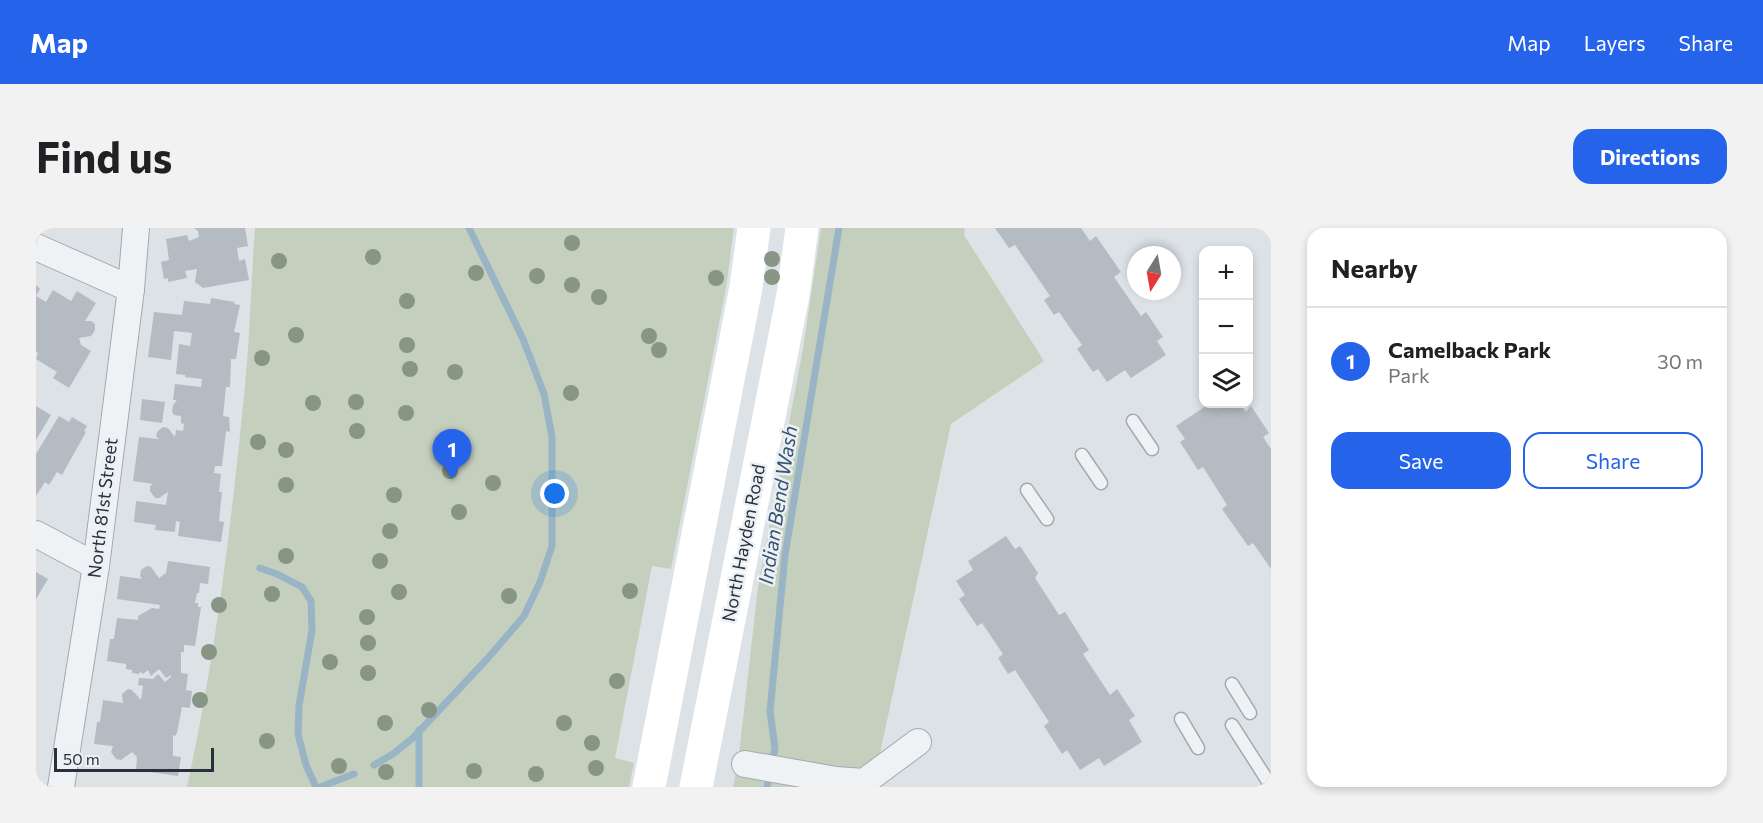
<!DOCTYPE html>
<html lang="en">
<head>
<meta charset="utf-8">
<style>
  body { margin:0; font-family:Commissioner,sans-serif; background:#f2f2f2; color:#202124 }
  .controls { position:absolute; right:18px; top:18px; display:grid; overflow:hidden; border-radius:12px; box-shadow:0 3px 9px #0003 }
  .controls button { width:54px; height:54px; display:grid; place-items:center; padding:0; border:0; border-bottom:2px solid #e0e0e0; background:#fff; color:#202124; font:30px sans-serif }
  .compass { position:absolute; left:1091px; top:18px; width:54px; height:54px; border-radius:50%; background:#fff; box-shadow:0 3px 9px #0003; rotate:191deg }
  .scale { position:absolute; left:18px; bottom:15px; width:160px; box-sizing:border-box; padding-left:6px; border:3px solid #27313b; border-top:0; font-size:16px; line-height:21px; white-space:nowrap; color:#27313b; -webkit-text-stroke:4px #ecf0f4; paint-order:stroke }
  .you { position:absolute; left:519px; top:266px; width:21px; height:21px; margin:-15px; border:4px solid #fff; border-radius:50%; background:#1a73e8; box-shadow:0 0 0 9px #1a73e833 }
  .badge { display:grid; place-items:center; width:39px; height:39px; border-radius:50%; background:#2563eb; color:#fff; font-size:20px; font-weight:700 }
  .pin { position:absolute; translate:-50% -50px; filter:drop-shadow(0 2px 3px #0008) }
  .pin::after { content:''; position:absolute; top:32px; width:21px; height:18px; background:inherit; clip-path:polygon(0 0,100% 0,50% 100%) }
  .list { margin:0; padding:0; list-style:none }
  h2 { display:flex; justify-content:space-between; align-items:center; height:78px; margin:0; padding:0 24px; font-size:26px }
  h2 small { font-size:20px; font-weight:400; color:#757577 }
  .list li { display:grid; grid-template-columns:39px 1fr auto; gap:18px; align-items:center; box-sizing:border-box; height:108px; padding:0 24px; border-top:2px solid #e0e0e0 }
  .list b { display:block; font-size:22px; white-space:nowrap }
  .list p { margin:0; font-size:20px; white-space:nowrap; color:#757577 }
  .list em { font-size:20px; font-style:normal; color:#757577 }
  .actions { display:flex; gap:12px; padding:18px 24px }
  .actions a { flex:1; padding:14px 0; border:2px solid #2563eb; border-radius:18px; text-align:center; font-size:21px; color:#2563eb }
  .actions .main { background:#2563eb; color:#fff }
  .icon { flex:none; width:33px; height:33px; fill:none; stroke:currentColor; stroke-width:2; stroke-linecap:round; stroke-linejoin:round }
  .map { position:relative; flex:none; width:1235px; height:559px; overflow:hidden; border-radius:18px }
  header { display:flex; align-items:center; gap:36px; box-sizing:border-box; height:84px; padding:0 30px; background:#2563eb; color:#fff }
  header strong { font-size:28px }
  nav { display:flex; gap:33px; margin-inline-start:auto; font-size:21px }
  .intro { display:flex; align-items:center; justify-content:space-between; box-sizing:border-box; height:144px; padding:0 36px }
  h1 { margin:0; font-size:42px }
  .button { padding:15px 27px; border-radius:18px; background:#2563eb; color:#fff; font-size:21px; font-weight:700 }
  main { display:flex; gap:36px; padding:0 36px }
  aside { flex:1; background:#fff; border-radius:18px; box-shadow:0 3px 9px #0003 }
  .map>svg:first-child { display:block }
  .green { fill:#c5cfbe }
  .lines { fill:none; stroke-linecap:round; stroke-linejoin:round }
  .stream { stroke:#99b4c4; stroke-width:7 }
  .building { fill:#b4bbc2 }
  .lane-casing { stroke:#a3a9af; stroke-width:15 }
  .street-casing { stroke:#a3a9af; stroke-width:28 }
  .lane { stroke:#eff2f4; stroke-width:12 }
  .street { stroke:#eff2f4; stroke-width:26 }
  .secondary { stroke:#fff; stroke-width:33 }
  .tree { fill:#879585 }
  .labels { text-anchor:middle; stroke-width:5; stroke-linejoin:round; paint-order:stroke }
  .street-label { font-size:18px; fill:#27313b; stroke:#ecf0f4 }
  .water-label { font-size:20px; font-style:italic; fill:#34556d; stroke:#ecf0f4 }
</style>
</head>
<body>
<header>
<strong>Map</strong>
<nav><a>Map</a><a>Layers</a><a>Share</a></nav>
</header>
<div class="intro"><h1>Find us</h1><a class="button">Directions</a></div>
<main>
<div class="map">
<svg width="1235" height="559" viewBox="0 0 1235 559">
  <rect width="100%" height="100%" fill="#dde2e6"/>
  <g class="green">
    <path d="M 219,0 L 698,0 L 690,60 L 635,341 L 616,338 L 579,530 L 598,535 L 593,559 L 151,559 C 179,431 195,299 208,168 C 214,112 215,56 219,0 Z"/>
    <polygon points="785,0 929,0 928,7 1008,133 915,196 838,553 842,559 697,559 702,535 722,359 767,121"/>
  </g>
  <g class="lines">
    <g class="stream">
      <polyline points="224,340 241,346 266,359 275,373 276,402 263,478 262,506 270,537 280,559"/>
      <polyline points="338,537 357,526 378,509 452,430 488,388 504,354 516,318 516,209 508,166 487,111 433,0"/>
      <polyline points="284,559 318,546"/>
      <polyline points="383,559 383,502"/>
      <polyline points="731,559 739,520 734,483 749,327 803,0"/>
    </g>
  </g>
  <g class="building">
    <polygon points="158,0 209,0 212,18 201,20 203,33 209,31 213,52 167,60 159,54 161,41 149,43 151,50 132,54 132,50 128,51 125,34 133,32 130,11 151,7 153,13 163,9 162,3"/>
    <polygon points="959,0 1045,0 1054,13 1060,8 1085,44 1078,49 1105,88 1110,84 1127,109 1121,113 1130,127 1095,150 1089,142 1071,154 1062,141 1057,144 1041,121 1046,117 1023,84 1018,87 1008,72 1014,68 979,17 973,20"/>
    <polygon points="0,57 4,61 0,68 10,74 17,62 35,73 41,63 60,75 49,93 55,93 59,96 59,102 55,108 43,110 45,117 55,123 33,160 17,150 21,144 0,131 2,125 0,124"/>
    <polygon points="175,70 199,74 198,76 204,77 198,104 204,105 200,131 195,131 194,159 190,159 187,188 193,189 194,204 190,203 186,238 179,238 178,245 185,246 183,264 186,264 183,293 188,294 185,314 142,308 144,294 140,293 139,304 119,302 120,297 98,294 100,273 130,277 132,264 123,270 119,270 114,263 114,258 117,256 97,253 103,209 123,211 120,208 121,204 127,199 132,200 139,209 140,202 147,203 148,196 145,195 145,188 138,187 136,184 137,177 141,172 137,172 139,156 165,159 166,151 149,149 149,147 140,146 143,116 154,118 156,105 138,103 135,132 112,129 118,84 146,87 148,73 174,76"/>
    <polygon points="106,171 129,174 126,195 104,192"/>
    <polygon points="1173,176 1179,176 1182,181 1190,176 1204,176 1210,184 1215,178 1233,205 1227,209 1235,221 1235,341 1217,315 1212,318 1186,281 1191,277 1167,239 1162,242 1144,214 1149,211 1140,198"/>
    <polygon points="0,178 15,187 0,212"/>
    <polygon points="23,188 33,194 36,189 51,198 48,203 50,204 26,247 21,244 13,257 9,254 0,268 0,226"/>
    <polygon points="970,308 979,321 984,318 1002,345 999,350 1023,387 1029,384 1053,422 1047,426 1074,467 1081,461 1099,488 1093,492 1106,514 1068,538 1063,530 1044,542 1031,522 1026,526 1008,498 1013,494 979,442 972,446 962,430 967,426 946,395 941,398 923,371 929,367 920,353 937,342 932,333"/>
    <polygon points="132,333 174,339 172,356 164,355 163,365 161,365 159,375 162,375 162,379 165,379 159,418 148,417 148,424 145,424 145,445 152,446 150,462 156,463 154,480 146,479 141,505 139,508 137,507 137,528 145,529 142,548 100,542 101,529 96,524 85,532 80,531 75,524 77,518 58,516 61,494 64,494 67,472 87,475 86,466 92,461 96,462 105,472 107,458 102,457 103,450 117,451 122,446 129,454 135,449 135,447 130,450 123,441 115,448 112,442 107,446 105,444 102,446 96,445 96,442 90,441 90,436 71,433 74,411 78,411 81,390 102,392 102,388 116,380 123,381 124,377 81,371 84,348 106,351 104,348 105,342 111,338 115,339 123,350 130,345"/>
    <polygon points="0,344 12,351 0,371"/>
  </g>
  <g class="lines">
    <g class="lane-casing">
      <g id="lane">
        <polyline points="1097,193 1116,221"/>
        <polyline points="1046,227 1065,255"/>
        <polyline points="991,262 1011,291"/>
        <polyline points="1196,456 1214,485"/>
        <polyline points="1145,491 1162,520"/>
        <polyline points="1196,497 1235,558"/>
      </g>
    </g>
    <g class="street-casing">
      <g id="street">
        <polyline points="0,19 95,61"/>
        <polyline points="0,306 60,338"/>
        <polyline points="709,536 800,552 828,554 882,514"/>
        <polyline points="25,559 60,338 95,61 100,0"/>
      </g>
    </g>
    <use href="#lane" class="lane"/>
    <use href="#street" class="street"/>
    <g class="secondary">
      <polyline points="613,559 710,59 718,0"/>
      <polyline points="660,559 757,67 766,0"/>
    </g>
  </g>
  <g class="tree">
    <circle cx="536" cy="15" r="8"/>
    <circle cx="337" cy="29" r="8"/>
    <circle cx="736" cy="31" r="8"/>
    <circle cx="243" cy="33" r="8"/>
    <circle cx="440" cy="45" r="8"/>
    <circle cx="501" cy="48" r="8"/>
    <circle cx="736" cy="49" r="8"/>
    <circle cx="680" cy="50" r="8"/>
    <circle cx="536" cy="57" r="8"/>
    <circle cx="563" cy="69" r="8"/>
    <circle cx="371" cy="73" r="8"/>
    <circle cx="260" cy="107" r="8"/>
    <circle cx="613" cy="108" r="8"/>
    <circle cx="371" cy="117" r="8"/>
    <circle cx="623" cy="122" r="8"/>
    <circle cx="226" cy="130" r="8"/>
    <circle cx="374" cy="141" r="8"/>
    <circle cx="419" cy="144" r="8"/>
    <circle cx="535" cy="165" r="8"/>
    <circle cx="320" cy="174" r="8"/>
    <circle cx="277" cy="175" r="8"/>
    <circle cx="370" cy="185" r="8"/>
    <circle cx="321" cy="203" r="8"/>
    <circle cx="222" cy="214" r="8"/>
    <circle cx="250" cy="222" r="8"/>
    <circle cx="414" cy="243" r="8"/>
    <circle cx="457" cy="255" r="8"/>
    <circle cx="250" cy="257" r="8"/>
    <circle cx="358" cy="267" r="8"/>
    <circle cx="423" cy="284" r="8"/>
    <circle cx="354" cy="303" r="8"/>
    <circle cx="250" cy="328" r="8"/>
    <circle cx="344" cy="333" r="8"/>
    <circle cx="594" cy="363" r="8"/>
    <circle cx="363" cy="364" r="8"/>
    <circle cx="236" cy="366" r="8"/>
    <circle cx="473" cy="368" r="8"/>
    <circle cx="183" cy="377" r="8"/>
    <circle cx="331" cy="389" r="8"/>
    <circle cx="332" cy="415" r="8"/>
    <circle cx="173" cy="424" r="8"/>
    <circle cx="294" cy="434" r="8"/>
    <circle cx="332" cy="445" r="8"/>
    <circle cx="581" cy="453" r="8"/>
    <circle cx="164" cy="472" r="8"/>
    <circle cx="393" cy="482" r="8"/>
    <circle cx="349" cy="495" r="8"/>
    <circle cx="528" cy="495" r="8"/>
    <circle cx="231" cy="513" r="8"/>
    <circle cx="556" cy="515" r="8"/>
    <circle cx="303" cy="538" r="8"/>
    <circle cx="560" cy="540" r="8"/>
    <circle cx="438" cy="543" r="8"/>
    <circle cx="350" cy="544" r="8"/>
    <circle cx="500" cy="546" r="8"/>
  </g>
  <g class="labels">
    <g class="street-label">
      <text transform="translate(67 280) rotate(-83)" y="6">North 81st Street</text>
      <text transform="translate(708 315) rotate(-79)" y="6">North Hayden Road</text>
    </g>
    <g class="water-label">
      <text transform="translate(742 277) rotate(-81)" y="7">Indian Bend Wash</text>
    </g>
  </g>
</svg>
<div class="controls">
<button>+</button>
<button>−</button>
<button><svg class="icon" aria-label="layers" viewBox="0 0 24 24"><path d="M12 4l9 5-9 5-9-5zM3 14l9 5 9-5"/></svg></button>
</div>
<svg class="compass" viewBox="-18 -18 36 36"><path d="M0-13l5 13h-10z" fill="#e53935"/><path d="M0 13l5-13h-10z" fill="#757577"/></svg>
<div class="scale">50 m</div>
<div class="you"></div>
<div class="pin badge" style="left:416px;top:251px">1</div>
</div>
<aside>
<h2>Nearby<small></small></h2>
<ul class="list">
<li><span class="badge">1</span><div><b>Camelback Park</b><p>Park</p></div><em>30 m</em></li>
</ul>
<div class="actions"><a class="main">Save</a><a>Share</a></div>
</aside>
</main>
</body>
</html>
